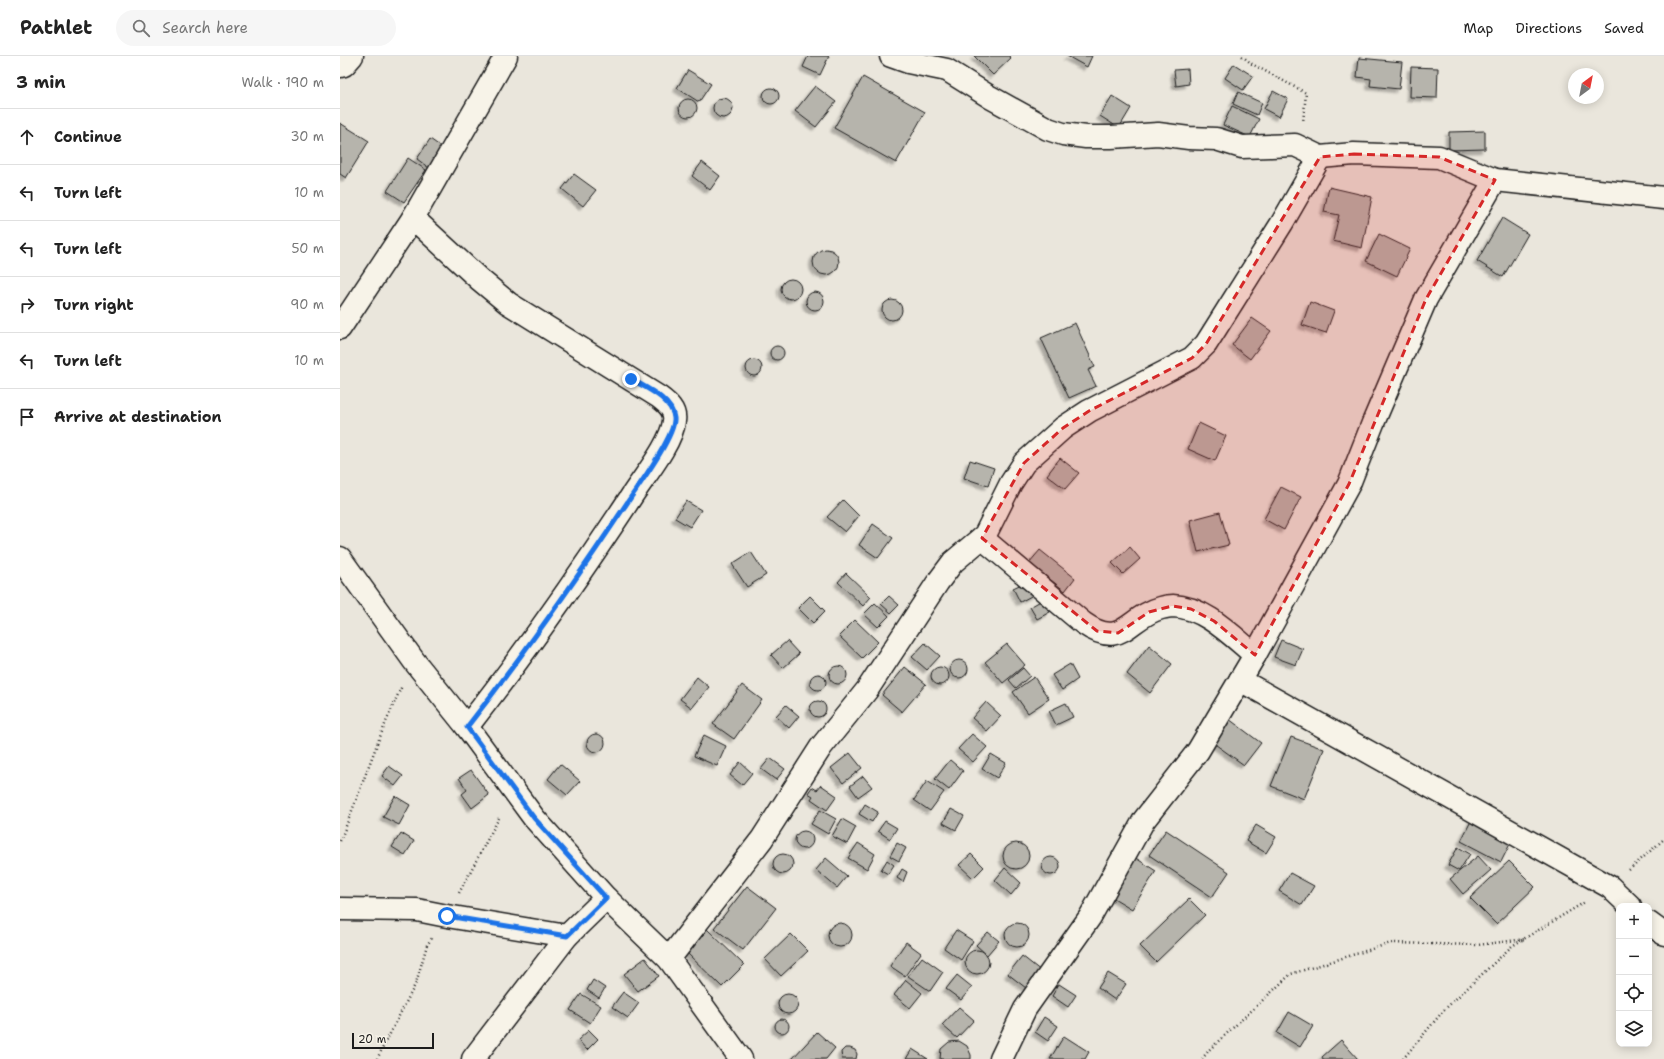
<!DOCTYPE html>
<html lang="en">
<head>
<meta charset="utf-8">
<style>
  body { margin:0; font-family:"Shantell Sans",sans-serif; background:#f6f6f6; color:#222 }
  .controls { position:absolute; right:12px; bottom:12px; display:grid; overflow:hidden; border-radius:8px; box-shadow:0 2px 10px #0003 }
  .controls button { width:36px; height:36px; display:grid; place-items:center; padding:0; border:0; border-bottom:1px solid #e0e0e0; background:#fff; color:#222; font:20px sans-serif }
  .compass { position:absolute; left:1228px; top:12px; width:36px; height:36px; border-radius:50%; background:#fff; box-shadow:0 2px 10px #0003; rotate:32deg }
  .scale { position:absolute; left:12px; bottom:10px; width:82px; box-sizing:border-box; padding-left:4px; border:2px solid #1c1c1c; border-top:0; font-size:11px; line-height:14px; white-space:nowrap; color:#1c1c1c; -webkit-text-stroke:3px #f7f3e8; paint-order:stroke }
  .stop { position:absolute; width:12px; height:12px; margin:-9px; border:3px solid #1a73e8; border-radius:50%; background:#fff }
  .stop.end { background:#1a73e8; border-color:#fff; box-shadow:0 1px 4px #0008 }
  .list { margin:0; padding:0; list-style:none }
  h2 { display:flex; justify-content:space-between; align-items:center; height:52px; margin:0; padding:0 16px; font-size:17px }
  h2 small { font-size:13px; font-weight:400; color:#767676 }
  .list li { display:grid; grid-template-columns:26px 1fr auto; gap:12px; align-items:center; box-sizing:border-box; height:56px; padding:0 16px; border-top:1px solid #e0e0e0 }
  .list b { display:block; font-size:15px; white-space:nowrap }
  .list em { font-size:13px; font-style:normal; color:#767676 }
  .icon { flex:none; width:22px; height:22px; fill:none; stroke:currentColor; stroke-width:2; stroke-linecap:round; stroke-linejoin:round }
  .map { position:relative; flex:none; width:1324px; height:1003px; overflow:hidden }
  header { display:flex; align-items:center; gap:24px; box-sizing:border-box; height:56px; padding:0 20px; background:#fff; border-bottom:1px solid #e0e0e0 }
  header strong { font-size:19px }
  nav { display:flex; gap:22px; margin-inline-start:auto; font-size:14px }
  .search { width:280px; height:36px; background:#f6f6f6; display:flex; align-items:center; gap:10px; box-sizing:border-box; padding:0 14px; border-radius:22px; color:#767676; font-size:15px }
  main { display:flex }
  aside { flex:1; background:#fff }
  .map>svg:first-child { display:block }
  .building { fill:#b6b4ac; stroke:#1c1c1c; filter:url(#shadow) }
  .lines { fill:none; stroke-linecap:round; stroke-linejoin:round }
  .minor-casing { stroke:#1c1c1c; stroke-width:25 }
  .path { stroke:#1c1c1c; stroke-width:2.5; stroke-dasharray:1 3; stroke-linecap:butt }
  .minor { stroke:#f7f3e8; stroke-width:22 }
  .route { stroke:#1a73e8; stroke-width:5 }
  .marked { fill:#d62828; fill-opacity:0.2; stroke:#d62828; stroke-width:3; stroke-dasharray:8 5; stroke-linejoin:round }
</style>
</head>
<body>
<header>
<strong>Pathlet</strong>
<div class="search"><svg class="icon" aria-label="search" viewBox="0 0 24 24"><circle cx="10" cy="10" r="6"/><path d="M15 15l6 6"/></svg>Search here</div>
<nav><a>Map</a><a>Directions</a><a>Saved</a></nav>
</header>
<main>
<aside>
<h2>3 min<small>Walk · 190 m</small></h2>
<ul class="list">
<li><svg class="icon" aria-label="ahead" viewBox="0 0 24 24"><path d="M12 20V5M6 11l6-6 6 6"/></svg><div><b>Continue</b></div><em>30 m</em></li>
<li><svg class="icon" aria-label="left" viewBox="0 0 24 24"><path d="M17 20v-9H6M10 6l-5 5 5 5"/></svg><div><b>Turn left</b></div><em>10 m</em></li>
<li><svg class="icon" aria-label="left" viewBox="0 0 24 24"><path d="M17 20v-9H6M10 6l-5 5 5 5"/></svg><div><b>Turn left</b></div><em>50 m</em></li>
<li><svg class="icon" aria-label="right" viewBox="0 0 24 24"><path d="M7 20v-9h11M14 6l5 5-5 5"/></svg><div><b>Turn right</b></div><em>90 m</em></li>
<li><svg class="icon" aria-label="left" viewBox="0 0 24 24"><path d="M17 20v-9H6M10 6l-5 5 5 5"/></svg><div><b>Turn left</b></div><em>10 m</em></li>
<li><svg class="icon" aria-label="arrive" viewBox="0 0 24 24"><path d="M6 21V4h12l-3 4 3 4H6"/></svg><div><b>Arrive at destination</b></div></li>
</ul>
</aside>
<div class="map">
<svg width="1324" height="1003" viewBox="0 0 1324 1003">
  <defs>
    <filter id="shadow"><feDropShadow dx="-3.5" dy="3.5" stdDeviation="1" flood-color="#0004"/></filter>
  </defs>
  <rect width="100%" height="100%" fill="#eae6dc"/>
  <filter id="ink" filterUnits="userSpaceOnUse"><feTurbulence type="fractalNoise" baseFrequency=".025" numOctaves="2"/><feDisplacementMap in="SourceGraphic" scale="8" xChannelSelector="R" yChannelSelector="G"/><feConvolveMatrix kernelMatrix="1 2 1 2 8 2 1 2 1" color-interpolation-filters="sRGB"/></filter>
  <g filter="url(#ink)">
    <g class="building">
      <polygon points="468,0 489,0 480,19 463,11"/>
      <polygon points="634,0 669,0 671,2 653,19"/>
      <polygon points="727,0 752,0 747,11"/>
      <polygon points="1019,2 1062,6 1059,33 1030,30 1031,23 1017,21"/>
      <polygon points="894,8 913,20 903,34 885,22"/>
      <polygon points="1071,11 1098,12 1097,42 1070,41"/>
      <polygon points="848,13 849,28 836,30 834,14"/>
      <polygon points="348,14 371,28 359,46 337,32"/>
      <polygon points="523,21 585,56 556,107 494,72"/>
      <polygon points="475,30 496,46 476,71 455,55"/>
      <circle cx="431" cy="40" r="8"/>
      <polygon points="933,35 948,43 939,61 924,53"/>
      <polygon points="898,36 922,47 917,59 893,48"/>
      <polygon points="772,40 791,52 779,72 760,60"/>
      <circle cx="383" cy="52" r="10"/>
      <circle cx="348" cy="52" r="9"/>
      <polygon points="892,50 919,63 910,81 883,69"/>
      <polygon points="0,67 29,85 6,122 0,118"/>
      <polygon points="1145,75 1145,93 1109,94 1109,76"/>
      <polygon points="90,83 107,95 93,115 77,103"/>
      <polygon points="68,102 86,114 64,146 47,135"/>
      <polygon points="362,106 380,120 370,134 352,120"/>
      <polygon points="234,118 256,134 243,150 222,133"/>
      <polygon points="989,131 1032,141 1022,192 993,185 999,159 984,156"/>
      <polygon points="1162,162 1188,178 1163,221 1137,205"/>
      <polygon points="1039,178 1070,193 1057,220 1026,205"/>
      <circle cx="486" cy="206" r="13"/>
      <circle cx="451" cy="233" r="10"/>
      <circle cx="475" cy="245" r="9"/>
      <circle cx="552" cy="254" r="10"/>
      <polygon points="970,246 994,255 986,277 962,269"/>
      <polygon points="912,262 931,275 910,303 892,289"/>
      <polygon points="735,267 755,311 748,314 756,330 729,342 701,282"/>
      <circle cx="437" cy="297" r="7"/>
      <circle cx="414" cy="312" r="8"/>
      <polygon points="859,367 886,380 875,405 848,393"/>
      <polygon points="720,402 739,417 725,433 707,419"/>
      <polygon points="630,404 654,412 648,430 624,422"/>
      <polygon points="941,431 961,441 944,474 924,463"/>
      <polygon points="503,444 519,460 505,476 487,461"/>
      <polygon points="346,445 361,454 350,471 335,462"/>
      <polygon points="880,456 889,489 858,496 850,464"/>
      <polygon points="533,468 553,482 538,502 519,489"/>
      <polygon points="790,491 800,503 783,518 772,507"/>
      <polygon points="700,494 735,522 725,535 689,507"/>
      <polygon points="411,496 426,519 407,531 392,508"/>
      <polygon points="506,517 531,541 523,550 498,526"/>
      <polygon points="688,525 695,538 680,546 673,532"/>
      <polygon points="470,540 485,555 473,567 458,552"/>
      <polygon points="549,540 559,549 551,557 541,548"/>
      <polygon points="704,543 710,556 697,563 690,551"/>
      <polygon points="535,547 549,560 538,571 524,558"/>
      <polygon points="515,564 538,586 522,602 499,580"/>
      <polygon points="941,584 963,593 956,609 934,601"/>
      <polygon points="447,585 459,598 443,612 431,599"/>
      <polygon points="585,587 600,600 587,614 572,601"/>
      <polygon points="667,588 685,609 663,627 645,606"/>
      <polygon points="809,589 832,608 810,637 787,618"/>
      <circle cx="619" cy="613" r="9"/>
      <polygon points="730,608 738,623 722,634 712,619"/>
      <circle cx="498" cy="619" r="9"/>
      <circle cx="600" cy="620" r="9"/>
      <polygon points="565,611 586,628 562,656 542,639"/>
      <polygon points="683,612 690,620 676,632 669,624"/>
      <circle cx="478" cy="626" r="8"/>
      <polygon points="357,621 369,631 352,652 340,643"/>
      <polygon points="694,621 709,643 688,657 673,636"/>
      <polygon points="402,629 422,644 394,683 373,668"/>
      <circle cx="478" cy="653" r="8"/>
      <polygon points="646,646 661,660 647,675 632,662"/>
      <polygon points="726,647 733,661 716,669 709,655"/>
      <polygon points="446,649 459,660 449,672 436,660"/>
      <polygon points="889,663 921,687 904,709 872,686"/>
      <circle cx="256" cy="687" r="9"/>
      <polygon points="632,678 647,691 633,706 618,693"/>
      <polygon points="364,679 386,690 377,710 354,700"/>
      <polygon points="951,681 984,693 964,743 931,730"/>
      <polygon points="510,697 522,712 503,727 491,712"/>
      <polygon points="651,698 666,707 657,722 642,713"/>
      <polygon points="430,702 445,713 436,724 421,713"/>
      <polygon points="610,704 623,715 609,734 595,723"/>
      <polygon points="400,706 412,717 402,729 390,719"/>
      <polygon points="220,708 240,725 227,739 208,723"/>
      <polygon points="49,710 63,720 55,730 42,720"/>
      <polygon points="131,714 149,739 132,752 122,738 127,734 119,722"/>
      <polygon points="523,720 532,731 518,741 510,730"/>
      <polygon points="587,725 604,736 590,755 574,744"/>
      <polygon points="481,729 497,740 487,754 471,743 473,740 468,737 472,731 477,734"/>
      <polygon points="55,740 70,749 59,769 43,761"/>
      <polygon points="525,748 538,756 532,766 519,758"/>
      <polygon points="611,753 624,760 616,774 603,767"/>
      <polygon points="480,754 496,763 488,778 471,768"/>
      <polygon points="502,763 516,771 507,788 492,780"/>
      <polygon points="1132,763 1172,784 1161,806 1121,785"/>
      <polygon points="545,765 557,772 550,783 538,775"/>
      <polygon points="916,769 936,781 926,797 906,785"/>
      <polygon points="826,774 889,816 872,841 809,799"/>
      <circle cx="464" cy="784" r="9"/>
      <polygon points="61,777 74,785 65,799 52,791"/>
      <polygon points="518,787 535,798 527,813 508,802"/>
      <polygon points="557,787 566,792 559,805 550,800"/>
      <circle cx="676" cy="800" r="13"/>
      <polygon points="1118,791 1130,798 1119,815 1108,809"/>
      <circle cx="443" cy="808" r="10"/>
      <polygon points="631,798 644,811 633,822 619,809"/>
      <polygon points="791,799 816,815 792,853 767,838"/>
      <polygon points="1138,800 1151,814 1123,838 1110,823"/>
      <circle cx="711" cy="810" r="9"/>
      <polygon points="486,802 507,820 497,832 476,814"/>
      <polygon points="547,804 554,809 548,818 541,814"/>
      <polygon points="1169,805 1195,831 1156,868 1130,842"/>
      <polygon points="665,812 681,827 671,839 655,824"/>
      <polygon points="562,813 567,816 563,826 557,822"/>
      <polygon points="950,817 974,830 962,849 939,835"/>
      <polygon points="407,830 436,852 403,894 374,872"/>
      <polygon points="849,843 865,859 816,906 800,890"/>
      <circle cx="677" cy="879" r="12"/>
      <circle cx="500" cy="879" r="12"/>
      <polygon points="367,873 404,909 382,931 346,896"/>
      <polygon points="616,874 633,885 621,904 604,892"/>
      <polygon points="648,876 659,885 647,899 636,889"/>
      <polygon points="451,878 468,895 441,920 425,903"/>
      <polygon points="566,886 581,897 565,920 550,910"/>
      <circle cx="637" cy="906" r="12"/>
      <polygon points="682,900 701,915 686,932 668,918"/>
      <polygon points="582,901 603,916 590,935 568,920"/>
      <polygon points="305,902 319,920 298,935 284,918"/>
      <polygon points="768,917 786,928 775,944 758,932"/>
      <polygon points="617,919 632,931 621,944 606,933"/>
      <polygon points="253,924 265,932 259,942 247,934"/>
      <polygon points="566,924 582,937 570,952 554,939"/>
      <polygon points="719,928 736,939 728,951 712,940"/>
      <polygon points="283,936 299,947 288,962 272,951"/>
      <circle cx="448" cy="948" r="10"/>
      <polygon points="241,938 261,950 250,967 230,954"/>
      <polygon points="619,951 634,964 617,982 602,969"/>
      <polygon points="949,956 973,970 960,991 937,977"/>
      <polygon points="704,961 718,970 708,985 695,976"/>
      <circle cx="442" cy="970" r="7"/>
      <polygon points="249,974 258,983 247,994 238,984"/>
      <polygon points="477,976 495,992 486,1003 452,1003"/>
      <polygon points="724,980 749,996 745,1003 710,1003"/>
      <polygon points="1001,984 1018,1003 983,1003 982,1001"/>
      <polygon points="619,985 627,990 631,999 631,1003 600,1003 601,993 609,986"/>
      <polygon points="505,992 510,992 515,994 517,998 516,1003 502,1003 501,996"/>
      <polygon points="572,993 588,1003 566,1003"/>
    </g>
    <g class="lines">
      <g class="minor-casing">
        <g id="minor">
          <polyline points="551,0 568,6 607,14 650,41 708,73 723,78 746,81 771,81 818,78 849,82 876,83 902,91 955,89 980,101 1014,98 1099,101 1155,124 1324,142"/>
          <polyline points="0,10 4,9 12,0"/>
          <path d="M 73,162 L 139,223 L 168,247 L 319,341 C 327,347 336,354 334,365 C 332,387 303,422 291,441 C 239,520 185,597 127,671"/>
          <polyline points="0,272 73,162 166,0"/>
          <path d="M 642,482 L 743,567 C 783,595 787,561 821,552 C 825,551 829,550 833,550 C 865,551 892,580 915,599"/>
          <polyline points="0,502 74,605 127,671 194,762 266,842 329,903 401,1003"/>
          <polyline points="900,624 1270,831 1290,850"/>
          <polyline points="0,853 77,854 107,860 227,880"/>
          <polyline points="1309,867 1324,878"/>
          <polyline points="329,903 422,783 481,691 527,634 598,526 613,506 645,479 671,427 684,407 723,372 749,355 852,302 866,288 942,167 980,101"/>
          <polyline points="133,1003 227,880 266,842"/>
          <polyline points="661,1003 685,953 750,861 804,764 858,695 915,599 1009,428 1033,367 1086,243 1155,124"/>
        </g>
      </g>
      <g class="path">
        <polyline points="902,0 912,8 966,37 963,66"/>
        <path d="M 0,785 C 21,734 38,680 62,630"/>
        <polyline points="1289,814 1324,783"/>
        <polyline points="119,837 160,760"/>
        <polyline points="37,1003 76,927 87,889 92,882"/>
        <polyline points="862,1003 870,993 951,918 1051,887 1138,889 1185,883"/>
        <polyline points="1063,1003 1104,954 1172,890 1245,846"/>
      </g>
      <use href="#minor" class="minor"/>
    </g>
  </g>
  <g class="lines" filter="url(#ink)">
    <path class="route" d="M 107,860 L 227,880 L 266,842 L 194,762 L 127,671 C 184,598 238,521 289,444 C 299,429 336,379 334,362 C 332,343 306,332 291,323"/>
  </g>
  <path class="marked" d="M 1014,98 L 1099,101 L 1155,124 L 1086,243 L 1009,428 L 915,599 L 874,565 L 851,553 L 832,550 L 809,556 L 778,577 L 757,575 L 642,482 L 684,407 L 723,372 L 749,355 L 852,302 L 866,288 L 980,101 Z"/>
</svg>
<div class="controls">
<button>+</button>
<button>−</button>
<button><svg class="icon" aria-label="locate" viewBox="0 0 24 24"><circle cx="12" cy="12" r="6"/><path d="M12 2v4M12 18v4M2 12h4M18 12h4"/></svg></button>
<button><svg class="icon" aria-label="layers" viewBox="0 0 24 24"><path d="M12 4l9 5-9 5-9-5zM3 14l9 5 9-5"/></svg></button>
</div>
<svg class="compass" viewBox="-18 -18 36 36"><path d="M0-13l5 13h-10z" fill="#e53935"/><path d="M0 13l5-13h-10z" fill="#767676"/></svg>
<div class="scale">20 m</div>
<div class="stop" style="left:107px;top:860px"></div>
<div class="stop end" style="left:291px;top:323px"></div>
</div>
</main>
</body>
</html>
